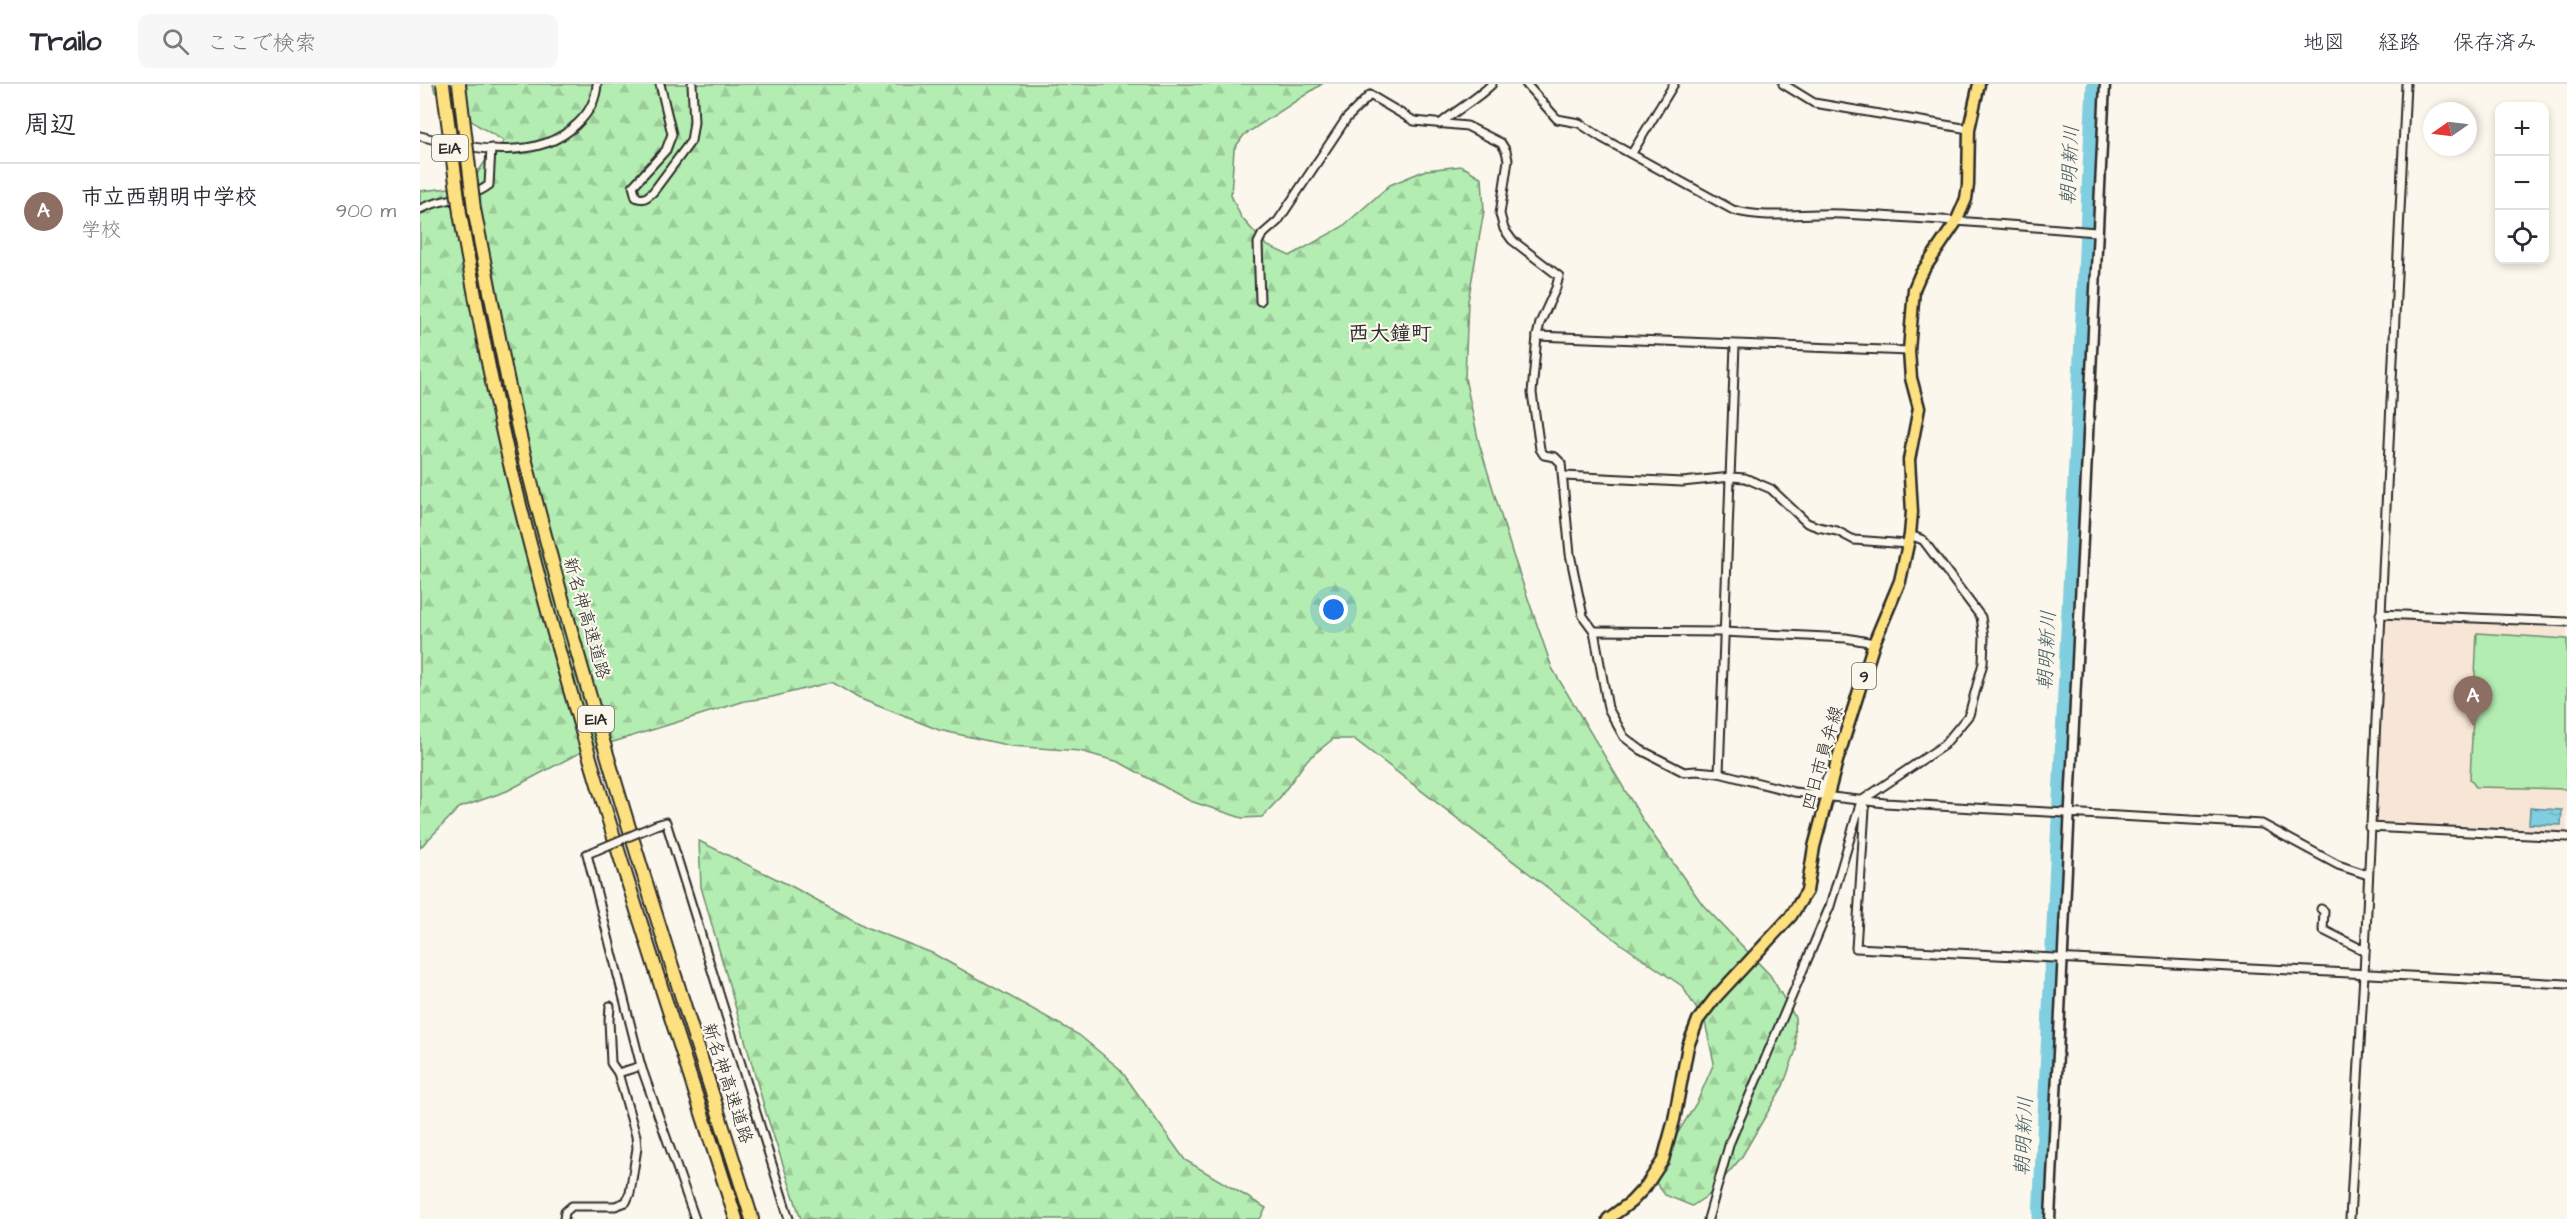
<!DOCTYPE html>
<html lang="ja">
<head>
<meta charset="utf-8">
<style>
  body { margin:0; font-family:"Architects Daughter","Klee One",sans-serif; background:#f7f7f7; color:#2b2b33 }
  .controls { position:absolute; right:18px; top:18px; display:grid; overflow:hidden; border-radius:12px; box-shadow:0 3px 9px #0003 }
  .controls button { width:54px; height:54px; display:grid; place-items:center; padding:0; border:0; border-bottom:2px solid #e1e1e2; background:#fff; color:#2b2b33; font:30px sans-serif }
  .compass { position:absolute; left:2003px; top:18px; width:54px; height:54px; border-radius:50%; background:#fff; box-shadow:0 3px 9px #0003; rotate:256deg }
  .you { position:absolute; left:914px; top:526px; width:21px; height:21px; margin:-15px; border:4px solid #fff; border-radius:50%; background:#1a73e8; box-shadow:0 0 0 9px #1a73e833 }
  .badge { display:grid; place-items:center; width:39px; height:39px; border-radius:50%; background:#2563eb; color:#fff; font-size:20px; font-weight:700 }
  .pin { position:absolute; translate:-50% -50px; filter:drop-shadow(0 2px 3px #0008) }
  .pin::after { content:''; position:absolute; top:32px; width:21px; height:18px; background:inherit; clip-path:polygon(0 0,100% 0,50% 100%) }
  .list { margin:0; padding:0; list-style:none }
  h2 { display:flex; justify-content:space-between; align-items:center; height:78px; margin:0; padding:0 24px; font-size:26px }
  h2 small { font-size:20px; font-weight:400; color:#7c7c81 }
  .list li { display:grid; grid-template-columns:39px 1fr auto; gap:18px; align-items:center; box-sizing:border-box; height:96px; padding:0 24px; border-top:2px solid #e1e1e2 }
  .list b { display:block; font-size:22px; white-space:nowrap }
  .list p { margin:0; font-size:20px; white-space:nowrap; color:#7c7c81 }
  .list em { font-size:20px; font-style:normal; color:#7c7c81 }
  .icon { flex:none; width:33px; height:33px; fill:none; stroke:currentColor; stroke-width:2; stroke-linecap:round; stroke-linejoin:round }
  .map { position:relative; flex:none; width:2147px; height:1135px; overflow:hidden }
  header { display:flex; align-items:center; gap:36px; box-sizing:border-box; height:84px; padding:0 30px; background:#fff; border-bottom:2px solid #e1e1e2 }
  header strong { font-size:28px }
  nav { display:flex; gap:33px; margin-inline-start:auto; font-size:21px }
  .search { width:420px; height:54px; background:#f7f7f7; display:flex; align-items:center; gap:15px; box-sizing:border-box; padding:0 21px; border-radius:12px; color:#7c7c81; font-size:22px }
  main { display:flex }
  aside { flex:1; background:#fff }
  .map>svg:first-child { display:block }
  .built { fill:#f7e5d5 }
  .forest { fill:url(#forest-firs); stroke:#6f8c6e; stroke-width:1.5 }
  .park { fill:#b3edb1; stroke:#6f8c6e; stroke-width:1.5 }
  .water { fill:url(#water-ripples); stroke:#5e8d97; stroke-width:1.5 }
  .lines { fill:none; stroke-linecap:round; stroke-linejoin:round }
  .river { stroke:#80cedf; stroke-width:15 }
  .minor-casing { stroke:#2b2b2b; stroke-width:11 }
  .tertiary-casing { stroke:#2b2b2b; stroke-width:13 }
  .primary-casing { stroke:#2b2b2b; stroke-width:15 }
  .motorway-casing { stroke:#2b2b2b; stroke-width:16 }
  .minor { stroke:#fbf7ec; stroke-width:7 }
  .tertiary { stroke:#fbf7ec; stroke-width:8 }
  .primary { stroke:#fde080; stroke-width:10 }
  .motorway { stroke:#fde080; stroke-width:12 }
  .minor-bridge-casing { stroke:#2b2b2b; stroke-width:11; stroke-linecap:butt }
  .motorway-bridge-casing { stroke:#2b2b2b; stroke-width:16; stroke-linecap:butt }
  .minor-bridge { stroke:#fbf7ec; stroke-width:7 }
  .motorway-bridge { stroke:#fde080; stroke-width:12 }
  .labels { text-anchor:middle; stroke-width:4.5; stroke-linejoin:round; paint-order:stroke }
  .shield { fill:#fbf7ec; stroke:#696865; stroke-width:1.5 }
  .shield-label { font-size:16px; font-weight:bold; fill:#2b2b2b }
  .street-label { font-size:18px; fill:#2b2b2b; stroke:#fbf7ec }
  .water-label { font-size:20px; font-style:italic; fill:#445c61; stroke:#fbf7ec }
  .quarter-label { font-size:21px; font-weight:bold; fill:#2b2b2b; stroke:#fbf7ec }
</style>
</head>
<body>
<header>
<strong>Trailo</strong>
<div class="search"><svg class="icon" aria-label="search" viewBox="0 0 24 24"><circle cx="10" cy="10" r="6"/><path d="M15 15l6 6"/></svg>ここで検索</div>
<nav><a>地図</a><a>経路</a><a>保存済み</a></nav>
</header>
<main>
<aside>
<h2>周辺<small></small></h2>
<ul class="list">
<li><span class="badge" style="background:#8d6e63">A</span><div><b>市立西朝明中学校</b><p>学校</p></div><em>900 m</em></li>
</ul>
</aside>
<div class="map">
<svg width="2147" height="1135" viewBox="0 0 2147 1135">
  <defs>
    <pattern id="forest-firs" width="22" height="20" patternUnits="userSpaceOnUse" patternTransform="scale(1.5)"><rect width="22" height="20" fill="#b3edb1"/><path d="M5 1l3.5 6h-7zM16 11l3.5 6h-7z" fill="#9acb98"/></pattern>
    <pattern id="water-ripples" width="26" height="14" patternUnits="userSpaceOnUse" patternTransform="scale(1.5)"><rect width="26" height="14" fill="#80cedf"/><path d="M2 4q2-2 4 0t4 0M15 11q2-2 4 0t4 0" fill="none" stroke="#6fb1c0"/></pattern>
  </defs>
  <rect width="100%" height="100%" fill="#fbf7ec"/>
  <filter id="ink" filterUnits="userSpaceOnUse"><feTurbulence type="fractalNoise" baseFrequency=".0167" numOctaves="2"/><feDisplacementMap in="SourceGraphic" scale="12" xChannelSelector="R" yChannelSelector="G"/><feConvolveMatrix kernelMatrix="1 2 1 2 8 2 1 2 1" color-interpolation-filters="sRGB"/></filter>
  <g filter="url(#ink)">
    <polygon class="built" points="1964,533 2147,544 2147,750 1953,740"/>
    <g class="forest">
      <polygon points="13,0 902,0 824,51 814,65 811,111 821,133 846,161 870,172 922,143 970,101 1006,86 1042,82 1062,94 1064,127 1048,217 1045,294 1059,359 1093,471 1132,584 1224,738 1283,821 1350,891 1375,933 1376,966 1363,1002 1321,1074 1290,1110 1272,1122 1245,1111 1231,1092 1277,1018 1294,979 1285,938 1262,902 1201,860 934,655 913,655 887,676 858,716 842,733 822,734 770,717 699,678 660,667 591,662 519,646 438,614 412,598 352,613 325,617 161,668 87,707 39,724 0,764 0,107 49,102 64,79 84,57 57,41 15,8"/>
      <polygon points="279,757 371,802 448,844 512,869 659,951 700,985 765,1076 846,1124 840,1135 381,1135 346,1029 281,803"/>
    </g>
    <polygon class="park" points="2057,549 2147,555 2147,705 2056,703 2050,695"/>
    <polygon class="water" points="2110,724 2142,726 2141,741 2109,740"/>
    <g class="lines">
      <polyline class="river" points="1620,1135 1674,0"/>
      <g class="minor-casing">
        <g id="minor">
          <path d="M 240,0 L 252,50 L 246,66 L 213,102 L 216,113 C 224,117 227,113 233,108 L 271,57 L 274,38 L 272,0"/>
          <path d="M 1106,0 L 1137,35 L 1159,39 L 1182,54 L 1313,126 C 1348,136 1385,128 1422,130 C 1507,134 1591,141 1676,148"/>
          <polyline points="1363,0 1394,19 1549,45"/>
          <path d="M 1020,40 C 1037,25 1056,16 1072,0"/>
          <path d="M 0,52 C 49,65 118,79 157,40 C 169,29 176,17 177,0"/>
          <polyline points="1212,69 1254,0"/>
          <path d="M 0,125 C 23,113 48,117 69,101 L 71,64"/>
          <polyline points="840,217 838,159 842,151 858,137 926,35 950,11 994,37 1047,42 1081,59 1086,67 1088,76 1080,130 1084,145 1092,156 1139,192 1136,204 1120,239 1117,252 1112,309 1120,365 1124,371 1135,373 1141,379 1150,470 1163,532 1174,547 1188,624 1204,653 1221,666 1264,688 1276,687 1299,689 1374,708 1402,711"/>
          <polyline points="1117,252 1489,267"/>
          <polyline points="1144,392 1262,398 1311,393 1325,394 1351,405 1387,439 1398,443 1417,447 1434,456 1487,460"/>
          <polyline points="1960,530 2147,538"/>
          <polyline points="1174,547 1303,548 1426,554 1454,559"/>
          <polyline points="1299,689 1315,261"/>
          <polyline points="1398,711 1410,689"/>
          <polyline points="1412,713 1465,719 1842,740 1918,781 1948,791"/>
          <polyline points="1441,717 1445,725 1436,864 2147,900"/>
          <polyline points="236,741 246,738 369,1135"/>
          <polyline points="1949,743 2147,753"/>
          <polyline points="177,766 167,770 221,982"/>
          <polyline points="1901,825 1904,827 1903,846 1945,867"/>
          <polyline points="198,989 221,982 275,1135"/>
          <polyline points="144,1135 145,1128 152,1122 195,1122 206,1118 210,1109 217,1064 216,1052 198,989 191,979 189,936 190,922"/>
          <polyline points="1288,1135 1310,1058 1410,822 1441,717 1524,661 1549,631 1563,579 1564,553 1561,533 1503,456 1490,451"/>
          <polyline points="1930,1135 1944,890 1986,0"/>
        </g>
      </g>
      <g class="tertiary-casing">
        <polyline id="tertiary" points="1630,1135 1685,0"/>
      </g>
      <g class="primary-casing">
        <polyline id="primary" points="1188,1135 1211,1118 1226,1102 1243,1076 1254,1036 1268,962 1278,936 1295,914 1371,832 1387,807 1394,763 1417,677 1454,559 1480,497 1490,451 1492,428 1489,376 1499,324 1491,294 1489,267 1494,205 1500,191 1536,138 1546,115 1548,101 1549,45 1559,0"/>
      </g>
      <g class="motorway-casing">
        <g id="motorway">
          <path d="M 54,125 C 72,216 88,308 111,398 C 175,647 255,891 332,1135"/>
          <path d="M 40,129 C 56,220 73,311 95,401 C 156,649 238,892 316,1135"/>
        </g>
      </g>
      <use href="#minor" class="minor"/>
      <use href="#tertiary" class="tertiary"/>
      <use href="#primary" class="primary"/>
      <use href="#motorway" class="motorway"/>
      <g class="minor-bridge-casing">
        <polyline id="minor-bridge" points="177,766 236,741"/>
      </g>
      <g class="motorway-bridge-casing">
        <g id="motorway-bridge">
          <polyline points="23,0 40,129"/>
          <polyline points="39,0 54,125"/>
        </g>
      </g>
      <use href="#minor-bridge" class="minor-bridge"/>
      <use href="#motorway-bridge" class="motorway-bridge"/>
    </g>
  </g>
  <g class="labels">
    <g class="shield">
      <rect x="12" y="51" width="36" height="26" rx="4.5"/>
      <rect x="1432" y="579" width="24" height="26" rx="4.5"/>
      <rect x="158" y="622" width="36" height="26" rx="4.5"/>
    </g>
    <g class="shield-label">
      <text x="30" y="70">E1A</text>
      <text x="1444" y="598">9</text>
      <text x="176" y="641">E1A</text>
    </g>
    <g class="street-label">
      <text transform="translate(167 534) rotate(74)" y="6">新名神高速道路</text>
      <text transform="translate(1402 674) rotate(-74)" y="6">四日市員弁線</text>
      <text transform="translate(308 999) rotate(72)" y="6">新名神高速道路</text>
    </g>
    <g class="water-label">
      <text transform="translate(1649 81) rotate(-87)" y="7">朝明新川</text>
      <text transform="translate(1626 566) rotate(-87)" y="7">朝明新川</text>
      <text transform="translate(1603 1052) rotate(-87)" y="7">朝明新川</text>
    </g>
    <g class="quarter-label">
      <text x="970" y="256">西大鐘町</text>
    </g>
  </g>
</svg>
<div class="controls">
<button>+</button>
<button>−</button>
<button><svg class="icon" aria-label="locate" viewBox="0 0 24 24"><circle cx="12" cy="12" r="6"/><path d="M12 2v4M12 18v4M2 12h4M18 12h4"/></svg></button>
</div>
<svg class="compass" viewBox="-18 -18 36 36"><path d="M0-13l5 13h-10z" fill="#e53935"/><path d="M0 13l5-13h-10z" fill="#7c7c81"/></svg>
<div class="you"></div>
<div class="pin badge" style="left:2053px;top:642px;background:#8d6e63">A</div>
</div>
</main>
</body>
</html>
